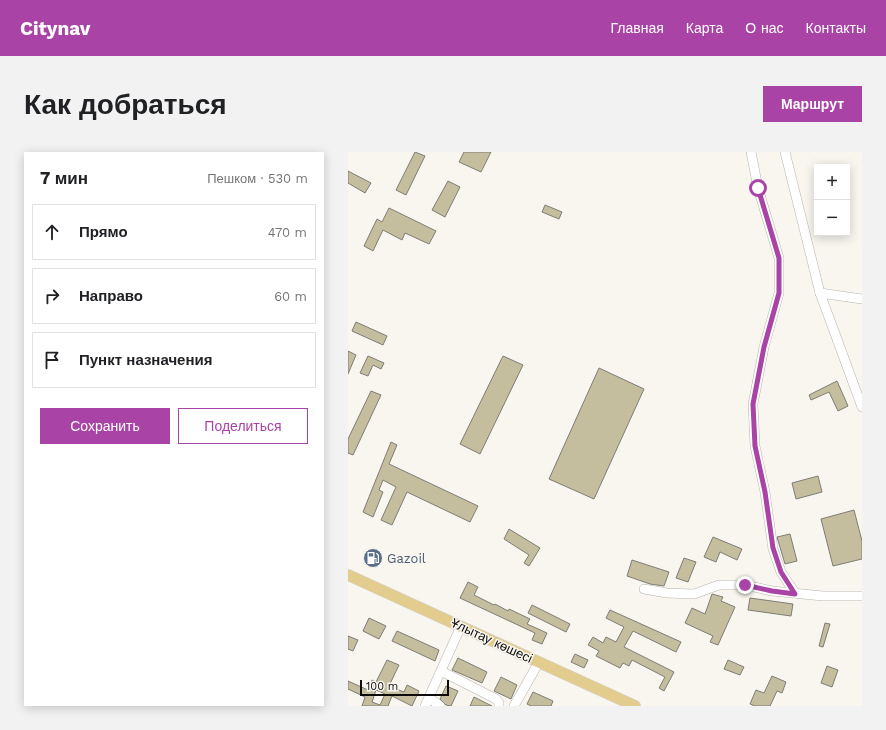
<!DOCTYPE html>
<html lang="ru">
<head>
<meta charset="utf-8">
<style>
  body { margin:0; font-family:"Work Sans",sans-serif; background:#f2f2f2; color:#202124 }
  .controls { position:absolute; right:12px; top:12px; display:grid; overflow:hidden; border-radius:0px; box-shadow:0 2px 10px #0003 }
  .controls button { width:36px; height:36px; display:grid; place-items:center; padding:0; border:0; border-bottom:1px solid #e0e0e0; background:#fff; color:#202124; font:20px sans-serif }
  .scale { position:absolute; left:12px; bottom:10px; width:89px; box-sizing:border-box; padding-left:4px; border:2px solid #0d0c0a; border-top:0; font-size:11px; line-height:14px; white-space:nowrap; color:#0d0c0a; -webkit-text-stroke:3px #f8f6ef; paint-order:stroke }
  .stop { position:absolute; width:12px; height:12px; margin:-9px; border:3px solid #aa43a6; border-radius:50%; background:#fff }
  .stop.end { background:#aa43a6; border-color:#fff; box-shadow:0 1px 4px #0008 }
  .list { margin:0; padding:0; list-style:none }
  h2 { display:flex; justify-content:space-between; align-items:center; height:52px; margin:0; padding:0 16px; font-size:17px }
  h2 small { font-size:13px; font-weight:400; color:#757577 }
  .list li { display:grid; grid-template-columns:26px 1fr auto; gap:12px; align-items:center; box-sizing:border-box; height:56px; margin:0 8px 8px; padding:0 8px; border:1px solid #e0e0e0; border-radius:0px }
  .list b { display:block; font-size:15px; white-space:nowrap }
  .list em { font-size:13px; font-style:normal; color:#757577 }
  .actions { display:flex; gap:8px; padding:12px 16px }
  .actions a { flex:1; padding:9px 0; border:1px solid #aa43a6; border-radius:0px; text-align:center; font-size:14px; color:#aa43a6 }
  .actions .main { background:#aa43a6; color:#fff }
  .icon { flex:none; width:22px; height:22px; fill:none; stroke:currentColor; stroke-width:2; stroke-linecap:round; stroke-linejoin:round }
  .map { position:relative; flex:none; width:514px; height:554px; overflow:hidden; border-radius:0px }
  header { display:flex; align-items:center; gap:24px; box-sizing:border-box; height:56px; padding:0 20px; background:#aa43a6; color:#fff }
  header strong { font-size:19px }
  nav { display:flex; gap:22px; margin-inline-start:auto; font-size:14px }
  .intro { display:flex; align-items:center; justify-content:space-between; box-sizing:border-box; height:96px; padding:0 24px }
  h1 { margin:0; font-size:28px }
  .button { padding:10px 18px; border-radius:0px; background:#aa43a6; color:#fff; font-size:14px; font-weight:700 }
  main { display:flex; gap:24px; padding:0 24px }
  aside { flex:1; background:#fff; border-radius:0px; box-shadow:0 2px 10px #0003 }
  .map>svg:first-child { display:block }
  .building { fill:#c5be9e; stroke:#7e7c76; fill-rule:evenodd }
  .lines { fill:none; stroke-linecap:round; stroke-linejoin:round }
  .minor-casing { stroke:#b7b5af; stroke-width:10 }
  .major-casing { stroke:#d3d3d3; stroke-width:12 }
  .minor { stroke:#fff; stroke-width:9 }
  .major { stroke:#e2cd8e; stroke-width:11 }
  .route { stroke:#aa43a6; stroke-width:5 }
  .labels { text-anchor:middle; stroke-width:3; stroke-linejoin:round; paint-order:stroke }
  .service-label { font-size:13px; fill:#4e5e75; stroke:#f8f6ef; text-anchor:start }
  .street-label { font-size:13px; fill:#0d0c0a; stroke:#f8f6ef }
</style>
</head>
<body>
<header>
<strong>Citynav</strong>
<nav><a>Главная</a><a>Карта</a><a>О нас</a><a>Контакты</a></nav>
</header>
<div class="intro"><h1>Как добраться</h1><a class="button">Маршрут</a></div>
<main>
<aside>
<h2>7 мин<small>Пешком · 530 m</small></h2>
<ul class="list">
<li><svg class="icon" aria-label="ahead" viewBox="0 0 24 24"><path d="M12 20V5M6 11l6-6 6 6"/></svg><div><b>Прямо</b></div><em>470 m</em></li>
<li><svg class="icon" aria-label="right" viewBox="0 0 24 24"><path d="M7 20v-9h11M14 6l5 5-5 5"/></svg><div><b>Направо</b></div><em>60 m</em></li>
<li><svg class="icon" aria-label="arrive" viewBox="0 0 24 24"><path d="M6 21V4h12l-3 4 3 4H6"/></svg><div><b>Пункт назначения</b></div></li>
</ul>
<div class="actions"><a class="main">Сохранить</a><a>Поделиться</a></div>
</aside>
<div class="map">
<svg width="514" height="554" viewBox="0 0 514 554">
  <rect width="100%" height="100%" fill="#f8f6ef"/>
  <g class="building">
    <polygon points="67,0 77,4 58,43 48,38"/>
    <polygon points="116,0 143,0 133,20 111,10"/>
    <polygon points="0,19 23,31 17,41 0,31"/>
    <polygon points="100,29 112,35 97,65 84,58"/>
    <polygon points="197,53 214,60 211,67 194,60"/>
    <polygon points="41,56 88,79 81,92 57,81 54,88 35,78 25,99 16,94 29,67 34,70"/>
    <polygon points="8,170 39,184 35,193 4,179"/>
    <polygon points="0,199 8,203 0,222"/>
    <polygon points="20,204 36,211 33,217 25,213 20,224 12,221"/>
    <polygon points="155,204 175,213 132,302 112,292"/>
    <polygon points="251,216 296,237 246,347 201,327"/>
    <polygon points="489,229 500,254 490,259 481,240 463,248 461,243"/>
    <polygon points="23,239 33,243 5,303 0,301 0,287"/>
    <polygon points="43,290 49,293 41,312 130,354 122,370 59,340 44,373 33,368 48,335 35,328 31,338 35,340 25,365 15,360"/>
    <polygon points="470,324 474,340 448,347 444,331"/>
    <polygon points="506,358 514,389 514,407 485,414 473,367"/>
    <polygon points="161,377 192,396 181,414 176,411 181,403 156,387"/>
    <polygon points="442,382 449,409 437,412 429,385"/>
    <polygon points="365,385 394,397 389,408 372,400 368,410 356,405"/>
    <polygon points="336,406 348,410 340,430 328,426"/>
    <polygon points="284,408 321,420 316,434 302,432 279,424"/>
    <polygon points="120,430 130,435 126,443 146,453 147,452 160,459 161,457 182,467 179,472 199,481 194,492 184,488 187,481 112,446"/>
    <polygon points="364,442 375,445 373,449 387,455 370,493 362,490 365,484 337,471 344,456 357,462"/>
    <polygon points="402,446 445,452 443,464 400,458"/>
    <polygon points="184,453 222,472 218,480 180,461"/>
    <polygon points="262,458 333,490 328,500 285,479 276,495 326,520 316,539 311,536 317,525 284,508 281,514 275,511 272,516 248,504 251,499 240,493 245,485 255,491 258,485 268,490 276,475 258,466"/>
    <polygon points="21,466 38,474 31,487 15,479"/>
    <polygon points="477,471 482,472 475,495 471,494"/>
    <polygon points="49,479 91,498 87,509 44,489"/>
    <polygon points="0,484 10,488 5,499 0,497"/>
    <polygon points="227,502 240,508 236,516 223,510"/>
    <polygon points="110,506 139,520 134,531 104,518"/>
    <path d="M 39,508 L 51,513 L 41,534 L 56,540 L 59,533 L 71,539 L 64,554 L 44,544 L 40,554 L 14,554 L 17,545 L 0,537 L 0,529 L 20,538 L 24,528 L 28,530 ZM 28,538 L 37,542 L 32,553 L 24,550 Z"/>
    <polygon points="380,508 396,515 392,523 376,517"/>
    <polygon points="479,514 490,518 484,535 473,531"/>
    <polygon points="424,524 438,530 434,541 429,539 422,554 407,554 402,552 408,538 416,541"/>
    <polygon points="153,525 169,533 163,547 146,539"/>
    <polygon points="98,534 110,539 103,554 98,553 92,547"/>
    <polygon points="185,540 205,549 203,554 183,554 179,552"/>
    <polygon points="126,545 144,554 122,554"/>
  </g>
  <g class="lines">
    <g class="minor-casing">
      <g id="minor">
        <polyline points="403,0 410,36 431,106 431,141 416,195 405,252 407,294 417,340 425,397 433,420 447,441"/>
        <polyline points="437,0 472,141 514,147"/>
        <polyline points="472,141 514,255"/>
        <polyline points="296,437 319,441 346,442 371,433 397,433 424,439 475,444 514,444"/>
        <polyline points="93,519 148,547 151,551 151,554"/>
        <polyline points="81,546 92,554"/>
        <polyline points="77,554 113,474"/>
        <polyline points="166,554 191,510"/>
      </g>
    </g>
    <g class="major-casing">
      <polyline id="major" points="0,423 287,554"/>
    </g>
    <use href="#minor" class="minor"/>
    <use href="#major" class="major"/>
  </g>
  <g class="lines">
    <polyline class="route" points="397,433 424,439 447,442 433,420 425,396 417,340 407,294 405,252 416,195 431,141 431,106 410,36"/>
  </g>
  <defs>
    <g id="fuel-disc" transform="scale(1)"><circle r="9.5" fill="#5c6f8a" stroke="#f8f6ef"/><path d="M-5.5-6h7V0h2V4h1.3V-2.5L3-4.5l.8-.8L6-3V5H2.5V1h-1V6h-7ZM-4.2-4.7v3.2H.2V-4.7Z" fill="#fff"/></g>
  </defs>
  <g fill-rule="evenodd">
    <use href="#fuel-disc" x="25" y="406"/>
  </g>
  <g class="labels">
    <g class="service-label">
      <text x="39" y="411">Gazoil</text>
    </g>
    <g class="street-label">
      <text transform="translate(144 488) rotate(25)" y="5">Ұлытау көшесі</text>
    </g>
  </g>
</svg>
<div class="controls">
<button>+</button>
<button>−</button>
</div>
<div class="scale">100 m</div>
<div class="stop" style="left:410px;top:36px"></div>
<div class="stop end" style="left:397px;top:433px"></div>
</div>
</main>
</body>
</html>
